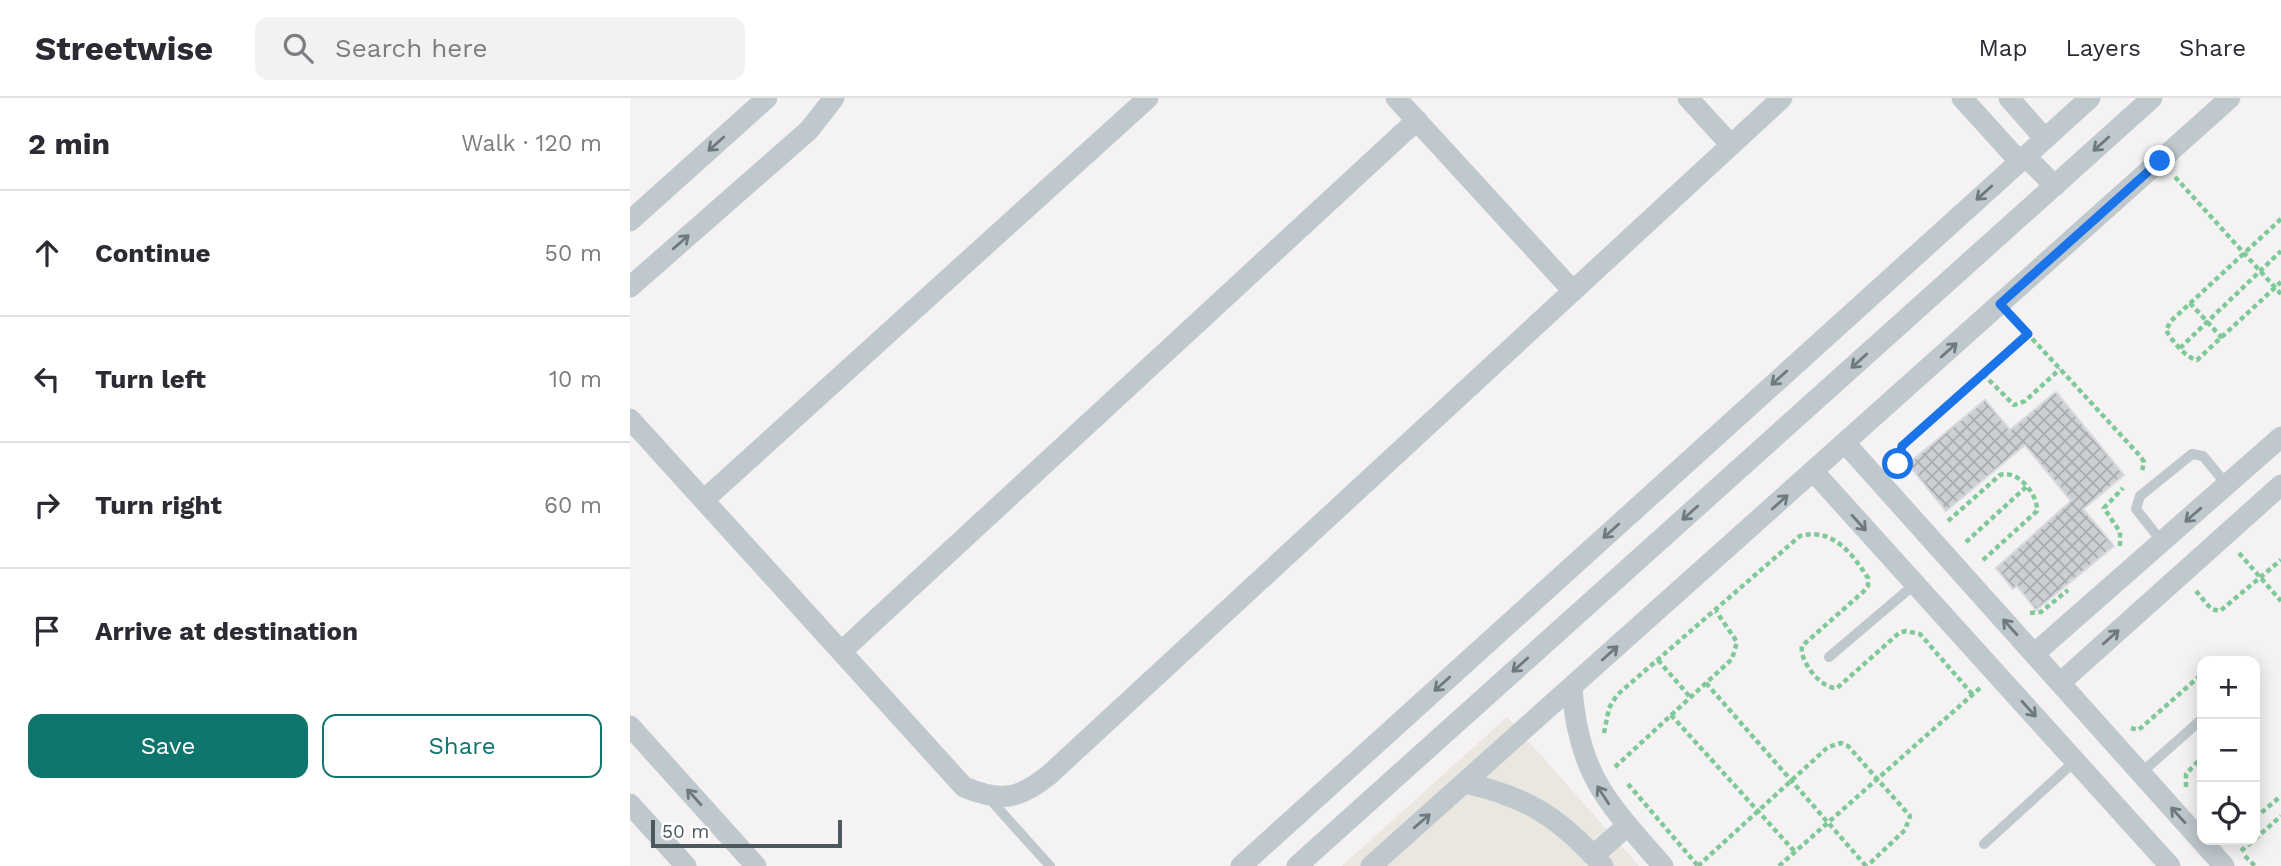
<!DOCTYPE html>
<html lang="en">
<head>
<meta charset="utf-8">
<style>
  body { margin:0; font-family:"Work Sans",sans-serif; background:#f2f2f3; color:#2b2b33 }
  .controls { position:absolute; right:21px; bottom:21px; display:grid; overflow:hidden; border-radius:14px; box-shadow:0 4px 18px #0003 }
  .controls button { width:63px; height:63px; display:grid; place-items:center; padding:0; border:0; border-bottom:2px solid #e1e1e2; background:#fff; color:#2b2b33; font:35px sans-serif }
  .scale { position:absolute; left:21px; bottom:18px; width:191px; box-sizing:border-box; padding-left:7px; border:4px solid #4b585e; border-top:0; font-size:19px; line-height:24px; white-space:nowrap; color:#4b585e; -webkit-text-stroke:5px #fff; paint-order:stroke }
  .stop { position:absolute; width:21px; height:21px; margin:-16px; border:5px solid #1a73e8; border-radius:50%; background:#fff }
  .stop.end { background:#1a73e8; border-color:#fff; box-shadow:0 2px 7px #0008 }
  .list { margin:0; padding:0; list-style:none }
  h2 { display:flex; justify-content:space-between; align-items:center; height:91px; margin:0; padding:0 28px; font-size:30px }
  h2 small { font-size:23px; font-weight:400; color:#7c7c81 }
  .list li { display:grid; grid-template-columns:46px 1fr auto; gap:21px; align-items:center; box-sizing:border-box; height:126px; padding:0 28px; border-top:2px solid #e1e1e2 }
  .list b { display:block; font-size:26px; white-space:nowrap }
  .list em { font-size:23px; font-style:normal; color:#7c7c81 }
  .actions { display:flex; gap:14px; padding:21px 28px }
  .actions a { flex:1; padding:16px 0; border:2px solid #0f766e; border-radius:14px; text-align:center; font-size:24px; color:#0f766e }
  .actions .main { background:#0f766e; color:#fff }
  .icon { flex:none; width:38px; height:38px; fill:none; stroke:currentColor; stroke-width:2; stroke-linecap:round; stroke-linejoin:round }
  .map { position:relative; flex:none; width:1651px; height:768px; overflow:hidden }
  header { display:flex; align-items:center; gap:42px; box-sizing:border-box; height:98px; padding:0 35px; background:#fff; border-bottom:2px solid #e1e1e2 }
  header strong { font-size:33px }
  nav { display:flex; gap:38px; margin-inline-start:auto; font-size:24px }
  .search { width:490px; height:63px; background:#f2f2f3; display:flex; align-items:center; gap:18px; box-sizing:border-box; padding:0 24px; border-radius:14px; color:#7c7c81; font-size:26px }
  main { display:flex }
  aside { flex:1; background:#fff }
  .map>svg:first-child { display:block }
  .commercial { fill:#eae6e0 }
  .building { fill:url(#building-cross-hatch); stroke:#d6d9dd; stroke-width:2 }
  .lines { fill:none; stroke-linecap:round; stroke-linejoin:round }
  .path { stroke:#7fc999; stroke-width:4.5; stroke-dasharray:5 3.5; stroke-linecap:butt }
  .lane { stroke:#bfc8cd; stroke-width:10 }
  .street { stroke:#bfc8cd; stroke-width:21 }
  .oneway { stroke:#6e7a7f }
  .route { stroke:#1a73e8; stroke-width:9 }
</style>
</head>
<body>
<header>
<strong>Streetwise</strong>
<div class="search"><svg class="icon" aria-label="search" viewBox="0 0 24 24"><circle cx="10" cy="10" r="6"/><path d="M15 15l6 6"/></svg>Search here</div>
<nav><a>Map</a><a>Layers</a><a>Share</a></nav>
</header>
<main>
<aside>
<h2>2 min<small>Walk · 120 m</small></h2>
<ul class="list">
<li><svg class="icon" aria-label="ahead" viewBox="0 0 24 24"><path d="M12 20V5M6 11l6-6 6 6"/></svg><div><b>Continue</b></div><em>50 m</em></li>
<li><svg class="icon" aria-label="left" viewBox="0 0 24 24"><path d="M17 20v-9H6M10 6l-5 5 5 5"/></svg><div><b>Turn left</b></div><em>10 m</em></li>
<li><svg class="icon" aria-label="right" viewBox="0 0 24 24"><path d="M7 20v-9h11M14 6l5 5-5 5"/></svg><div><b>Turn right</b></div><em>60 m</em></li>
<li><svg class="icon" aria-label="arrive" viewBox="0 0 24 24"><path d="M6 21V4h12l-3 4 3 4H6"/></svg><div><b>Arrive at destination</b></div></li>
</ul>
<div class="actions"><a class="main">Save</a><a>Share</a></div>
</aside>
<div class="map">
<svg width="1651" height="768" viewBox="0 0 1651 768">
  <defs>
    <pattern id="building-cross-hatch" width="8" height="8" patternUnits="userSpaceOnUse" patternTransform="scale(1.75)"><rect width="8" height="8" fill="#ccd0d4"/><path d="M0 0l8 8M0 8l8-8" fill="none" stroke="#a8acaf"/></pattern>
  </defs>
  <rect width="100%" height="100%" fill="#f4f2f2"/>
  <polygon class="commercial" points="877,619 1009,768 712,768"/>
  <polygon class="building" points="1426,294 1494,377 1453,411 1484,448 1406,512 1387,488 1383,491 1366,470 1441,403 1395,347 1316,413 1278,366 1355,302 1380,332"/>
  <g class="lines">
    <g class="path">
      <polyline points="1545,79 1651,196"/>
      <path d="M 1651,121 L 1541,223 L 1536,232 C 1542,243 1556,260 1567,262 L 1651,184"/>
      <polyline points="1560,205 1592,240"/>
      <polyline points="1385,222 1511,359 1514,364 1512,373"/>
      <polyline points="1550,250 1651,153"/>
      <polyline points="1353,276 1384,307 1395,303 1430,271"/>
      <polyline points="1271,371 1268,357 1271,348 1398,236"/>
      <path d="M 1318,423 L 1370,377 C 1387,371 1408,396 1407,413 L 1352,463"/>
      <polyline points="1336,444 1396,389"/>
      <polyline points="1490,448 1490,434 1474,410 1493,390"/>
      <polyline points="1609,455 1651,503"/>
      <polyline points="1566,493 1581,511 1590,513 1651,462"/>
      <polyline points="1400,515 1411,514 1438,492"/>
      <polyline points="1028,562 1060,599"/>
      <polyline points="1076,585 1236,768"/>
      <polyline points="1041,617 1165,754"/>
      <polyline points="1501,630 1508,632 1512,629 1572,576"/>
      <path d="M 974,635 L 979,610 L 987,597 L 1170,438 C 1202,429 1222,455 1238,480 L 1238,488 L 1233,494 L 1172,548 C 1169,563 1191,591 1207,590 L 1269,535 L 1276,533 L 1290,536 L 1343,597"/>
      <polyline points="985,669 1102,561 1107,544 1086,513"/>
      <polyline points="998,686 1068,768"/>
      <polyline points="1556,689 1556,676 1572,659"/>
      <polyline points="1625,720 1651,698"/>
      <polyline points="1625,741 1651,718"/>
      <polyline points="1611,753 1624,742"/>
      <polyline points="1615,758 1625,768"/>
      <polyline points="1068,768 1198,649 1211,645 1218,648 1280,718 1275,732 1237,768"/>
      <polyline points="1149,768 1350,590"/>
    </g>
    <g class="lane">
      <polyline points="1532,444 1506,411 1510,398 1562,356 1573,358 1597,387"/>
      <polyline points="1199,559 1285,486"/>
      <polyline points="1511,675 1572,621"/>
      <polyline points="357,698 420,768"/>
      <polyline points="1354,746 1445,663"/>
    </g>
    <g class="street">
      <polyline points="766,0 943,193"/>
      <polyline points="1058,0 1101,47"/>
      <polyline points="1332,0 1389,63"/>
      <polyline points="1379,0 1415,41"/>
      <polyline points="1395,58 1425,88"/>
      <polyline points="0,123 137,0"/>
      <polyline points="0,189 179,32 204,0"/>
      <path d="M 0,321 L 334,689 C 370,704 388,702 419,677 L 1152,0"/>
      <polyline points="1215,345 1594,768"/>
      <polyline points="1184,374 1540,768"/>
      <polyline points="75,401 518,0"/>
      <polyline points="212,553 787,22"/>
      <polyline points="1404,556 1651,339"/>
      <polyline points="1430,585 1651,387"/>
      <path d="M 942,589 C 948,677 978,705 1033,768"/>
      <polyline points="0,628 126,768"/>
      <path d="M 835,685 C 898,699 930,720 973,768"/>
      <polyline points="0,706 56,768"/>
      <polyline points="964,757 997,728"/>
      <polyline points="611,768 1460,0"/>
      <polyline points="667,768 1522,0"/>
      <polyline points="741,768 1600,0"/>
    </g>
  </g>
  <defs><path id="oneway-shaft" d="M-6 0H5M1.5-3L5.5 0L1.5 3" fill="none" stroke-width="1.6" stroke-linecap="round" stroke-linejoin="round" transform="scale(1.75)"/></defs>
  <g class="oneway">
    <use href="#oneway-shaft" transform="translate(86 46) rotate(138)"/>
    <use href="#oneway-shaft" transform="translate(1471 46) rotate(138)"/>
    <use href="#oneway-shaft" transform="translate(1354 95) rotate(138)"/>
    <use href="#oneway-shaft" transform="translate(51 144) rotate(-41)"/>
    <use href="#oneway-shaft" transform="translate(1319 252) rotate(-42)"/>
    <use href="#oneway-shaft" transform="translate(1229 263) rotate(138)"/>
    <use href="#oneway-shaft" transform="translate(1149 280) rotate(138)"/>
    <use href="#oneway-shaft" transform="translate(1150 404) rotate(-42)"/>
    <use href="#oneway-shaft" transform="translate(1060 415) rotate(138)"/>
    <use href="#oneway-shaft" transform="translate(1563 417) rotate(139)"/>
    <use href="#oneway-shaft" transform="translate(1229 425) rotate(48)"/>
    <use href="#oneway-shaft" transform="translate(981 433) rotate(138)"/>
    <use href="#oneway-shaft" transform="translate(1380 529) rotate(-132)"/>
    <use href="#oneway-shaft" transform="translate(1481 539) rotate(-42)"/>
    <use href="#oneway-shaft" transform="translate(980 555) rotate(-42)"/>
    <use href="#oneway-shaft" transform="translate(890 567) rotate(138)"/>
    <use href="#oneway-shaft" transform="translate(812 586) rotate(138)"/>
    <use href="#oneway-shaft" transform="translate(1399 611) rotate(48)"/>
    <use href="#oneway-shaft" transform="translate(973 697) rotate(-123)"/>
    <use href="#oneway-shaft" transform="translate(64 699) rotate(-132)"/>
    <use href="#oneway-shaft" transform="translate(1548 717) rotate(-132)"/>
    <use href="#oneway-shaft" transform="translate(792 723) rotate(-41)"/>
  </g>
  <g class="lines">
    <polyline class="route" points="1268,366 1272,348 1398,236 1370,206 1530,63"/>
  </g>
</svg>
<div class="controls">
<button>+</button>
<button>−</button>
<button><svg class="icon" aria-label="locate" viewBox="0 0 24 24"><circle cx="12" cy="12" r="6"/><path d="M12 2v4M12 18v4M2 12h4M18 12h4"/></svg></button>
</div>
<div class="scale">50 m</div>
<div class="stop" style="left:1268px;top:366px"></div>
<div class="stop end" style="left:1530px;top:63px"></div>
</div>
</main>
</body>
</html>
